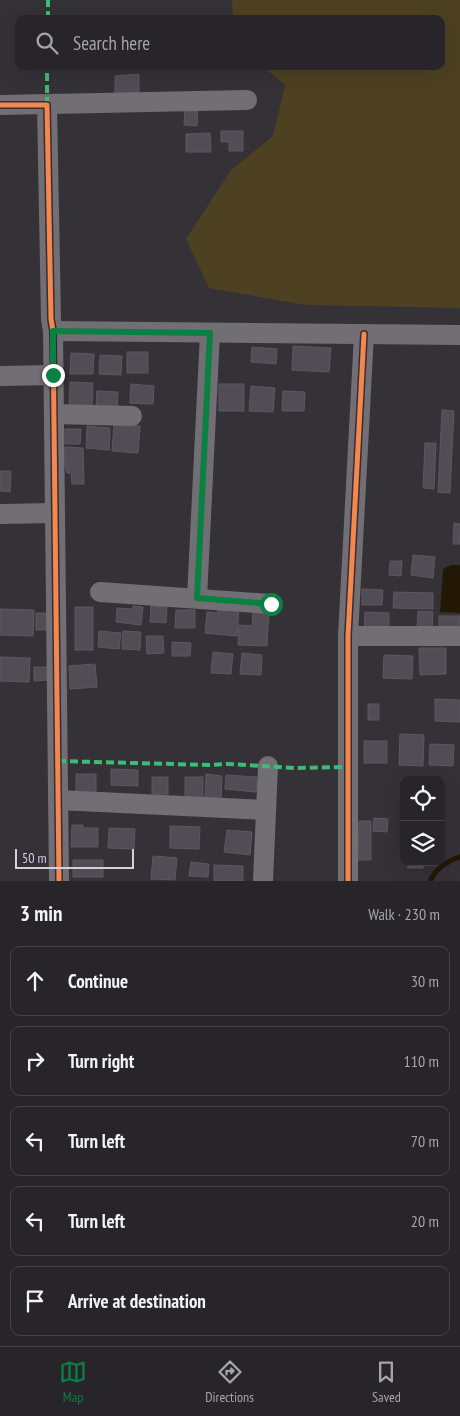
<!DOCTYPE html>
<html lang="en">
<head>
<meta charset="utf-8">
<style>
  body { margin:0; font-family:"PT Sans Narrow",sans-serif; background:#2f2d31; color:#f1f3f6 }
  .controls { position:absolute; right:15px; bottom:15px; display:grid; overflow:hidden; border-radius:10px; box-shadow:0 5px 20px #0002 }
  .controls button { width:45px; height:45px; display:grid; place-items:center; padding:0; border:0; border-bottom:1px solid #434246; background:#272529; color:#f1f3f6; font:25px sans-serif }
  .scale { position:absolute; left:15px; bottom:12px; width:119px; box-sizing:border-box; padding-left:5px; border:2px solid #d5d1d9; border-top:0; font-size:14px; line-height:18px; white-space:nowrap; color:#d5d1d9; -webkit-text-stroke:4px #352e3a; paint-order:stroke }
  .stop { position:absolute; width:15px; height:15px; margin:-11px; border:4px solid #0b8043; border-radius:50%; background:#fff }
  .stop.end { background:#0b8043; border-color:#fff; box-shadow:0 1px 5px #0008 }
  .list { margin:0; padding:0; list-style:none }
  h2 { display:flex; justify-content:space-between; align-items:center; height:65px; margin:0; padding:0 20px; font-size:21px }
  h2 small { font-size:16px; font-weight:400; color:#a4a5a8 }
  .list li { display:grid; grid-template-columns:32px 1fr auto; gap:15px; align-items:center; box-sizing:border-box; height:70px; margin:0 10px 10px; padding:0 10px; border:1px solid #434246; border-radius:10px }
  .list b { display:block; font-size:19px; white-space:nowrap }
  .list em { font-size:16px; font-style:normal; color:#a4a5a8 }
  .icon { flex:none; width:28px; height:28px; fill:none; stroke:currentColor; stroke-width:2; stroke-linecap:round; stroke-linejoin:round }
  .map { position:relative; flex:none; width:460px; height:881px; overflow:hidden }
  .search { position:absolute; background:#272529; box-shadow:0 5px 20px #0002; left:15px; right:15px; top:15px; height:55px; display:flex; align-items:center; gap:12px; box-sizing:border-box; padding:0 18px; border-radius:10px; color:#a4a5a8; font-size:19px }
  .sheet { height:465px; background:#272529 }
  nav { display:flex; justify-content:space-around; align-items:center; box-sizing:border-box; height:70px; border-top:1px solid #434246; background:#272529; font-size:14px; color:#a4a5a8 }
  nav a { display:grid; justify-items:center; gap:2px }
  nav .on { color:#0b8043 }
  .map>svg:first-child { display:block }
  .green { fill:#4d4121 }
  .water { fill:#221805 }
  .lines { fill:none; stroke-linecap:round; stroke-linejoin:round }
  .stream { stroke:#221805; stroke-width:5 }
  .building { fill:#514c56; stroke:#5c595e }
  .minor { stroke:#716e74; stroke-width:20 }
  .quiet { stroke:#3abd76; stroke-width:4; stroke-dasharray:8 4; stroke-linecap:butt }
  .cycleway-casing { stroke:#352e3a; stroke-width:8 }
  .cycleway { stroke:#f5874c; stroke-width:5 }
  .route { stroke:#0b8043; stroke-width:6 }
</style>
</head>
<body>
<div class="map">
<svg width="460" height="881" viewBox="0 0 460 881">
  <rect width="100%" height="100%" fill="#343137"/>
  <polygon class="green" points="232,0 460,0 460,308 306,305 209,288 186,239 231,170 273,136 285,85 262,66 441,66 441,19 233,19"/>
  <polygon class="water" points="451,565 460,565 460,613 440,612 443,569"/>
  <g class="lines">
    <path class="stream" d="M 430,881 C 436,869 447,861 460,857"/>
  </g>
  <g class="building">
    <polygon points="139,74 139,92 115,93 115,76"/>
    <polygon points="185,104 198,105 197,126 184,125"/>
    <polygon points="221,131 243,131 243,151 229,151 229,142 221,142"/>
    <polygon points="210,133 211,152 186,152 186,134"/>
    <polygon points="293,346 331,348 329,372 292,370"/>
    <polygon points="252,347 277,349 276,364 251,362"/>
    <rect x="127" y="352" width="21" height="21"/>
    <polygon points="71,353 94,354 93,374 70,374"/>
    <polygon points="100,355 122,356 121,375 99,374"/>
    <polygon points="70,382 93,383 92,409 69,407"/>
    <polygon points="131,384 154,386 153,404 130,403"/>
    <rect x="219" y="384" width="25" height="27"/>
    <polygon points="251,386 275,388 273,412 249,411"/>
    <polygon points="97,391 118,392 117,409 96,408"/>
    <polygon points="283,391 305,392 304,411 282,411"/>
    <polygon points="442,410 454,411 450,493 438,492"/>
    <polygon points="114,424 140,426 138,453 112,451"/>
    <polygon points="87,426 110,428 109,450 86,448"/>
    <polygon points="65,429 81,429 80,444 65,444"/>
    <polygon points="425,443 436,443 434,489 423,488"/>
    <polygon points="65,447 83,448 84,484 72,484 71,473 67,473 65,463"/>
    <polygon points="0,471 11,471 10,492 0,491"/>
    <polygon points="454,523 460,524 460,544 453,544"/>
    <polygon points="413,555 435,557 433,578 411,575"/>
    <polygon points="390,561 402,561 401,576 389,575"/>
    <polygon points="362,589 383,590 382,605 362,605"/>
    <polygon points="394,592 433,593 433,609 393,608"/>
    <polygon points="133,606 143,607 141,625 116,622 117,608 133,609"/>
    <polygon points="151,606 167,607 166,623 150,622"/>
    <rect x="75" y="607" width="18" height="43"/>
    <polygon points="219,608 239,609 237,636 205,633 207,612 217,613"/>
    <polygon points="0,609 34,610 33,636 0,635"/>
    <polygon points="176,610 195,610 195,628 175,628"/>
    <polygon points="253,611 269,611 267,646 238,645 239,625 252,626"/>
    <polygon points="418,611 433,612 432,630 417,629"/>
    <polygon points="365,612 389,613 389,629 364,629"/>
    <rect x="36" y="613" width="10" height="17"/>
    <rect x="439" y="616" width="21" height="14"/>
    <polygon points="99,631 121,633 119,649 98,647"/>
    <polygon points="123,631 141,632 140,650 122,649"/>
    <polygon points="146,636 163,636 164,653 147,654"/>
    <polygon points="172,642 191,643 190,656 172,656"/>
    <polygon points="419,648 446,648 446,674 420,675"/>
    <polygon points="213,652 233,654 231,674 211,673"/>
    <polygon points="242,653 262,655 261,675 240,674"/>
    <polygon points="384,655 413,656 412,679 383,678"/>
    <polygon points="0,657 30,658 29,682 0,681"/>
    <polygon points="95,664 97,687 70,689 69,666"/>
    <polygon points="34,667 48,667 48,680 34,681"/>
    <polygon points="435,699 460,700 460,722 435,721"/>
    <rect x="368" y="704" width="11" height="16"/>
    <polygon points="400,734 424,735 423,766 399,765"/>
    <rect x="364" y="741" width="23" height="22"/>
    <polygon points="430,744 454,745 453,766 429,765"/>
    <polygon points="111,769 138,770 138,786 111,785"/>
    <polygon points="76,774 96,774 96,794 76,795"/>
    <polygon points="206,774 222,776 221,802 205,800"/>
    <polygon points="226,775 257,777 256,792 225,789"/>
    <rect x="152" y="777" width="16" height="17"/>
    <rect x="185" y="777" width="18" height="21"/>
    <polygon points="374,818 388,819 387,832 373,831"/>
    <polygon points="359,821 371,821 371,860 358,860"/>
    <polygon points="72,825 83,825 83,828 98,828 98,847 71,847"/>
    <polygon points="170,826 200,827 199,849 170,848"/>
    <polygon points="109,828 135,829 134,849 108,848"/>
    <polygon points="227,830 252,832 250,855 224,852"/>
    <polygon points="153,856 177,858 175,880 151,879"/>
    <rect x="73" y="860" width="30" height="17"/>
    <polygon points="191,862 209,864 208,877 189,876"/>
    <rect x="408" y="862" width="15" height="6"/>
    <polygon points="214,865 243,866 243,881 214,881"/>
  </g>
  <g class="lines">
    <g class="minor">
      <polyline points="0,105 247,100"/>
      <polyline points="47,105 51,319 53,331 59,881"/>
      <polyline points="53,331 460,335"/>
      <polyline points="0,376 53,375"/>
      <polyline points="54,414 132,416"/>
      <polyline points="0,514 55,513"/>
      <polyline points="100,592 271,604"/>
      <polyline points="197,598 210,333"/>
      <polyline points="348,636 460,636"/>
      <polyline points="58,800 266,810"/>
      <polyline points="263,881 268,766"/>
      <polyline points="348,881 348,636 364,334"/>
    </g>
    <g class="quiet">
      <polyline points="48,19 48,0"/>
      <polyline points="47,105 47,66"/>
      <polyline points="58,761 209,765 228,764 295,768 348,767"/>
    </g>
    <g class="cycleway-casing">
      <g id="cycleway">
        <polyline points="0,105 47,105 51,319 53,331 59,881"/>
        <polyline points="348,881 348,636 364,334"/>
      </g>
    </g>
    <use href="#cycleway" class="cycleway"/>
  </g>
  <g class="lines">
    <polyline class="route" points="53,375 53,331 210,333 197,598 271,604"/>
  </g>
</svg>
<div class="controls">
<button><svg class="icon" aria-label="locate" viewBox="0 0 24 24"><circle cx="12" cy="12" r="6"/><path d="M12 2v4M12 18v4M2 12h4M18 12h4"/></svg></button>
<button><svg class="icon" aria-label="layers" viewBox="0 0 24 24"><path d="M12 4l9 5-9 5-9-5zM3 14l9 5 9-5"/></svg></button>
</div>
<div class="scale">50 m</div>
<div class="stop" style="left:271px;top:604px"></div>
<div class="stop end" style="left:53px;top:375px"></div>
<div class="search"><svg class="icon" aria-label="search" viewBox="0 0 24 24"><circle cx="10" cy="10" r="6"/><path d="M15 15l6 6"/></svg>Search here</div>
</div>
<section class="sheet">
<h2>3 min<small>Walk · 230 m</small></h2>
<ul class="list">
<li><svg class="icon" aria-label="ahead" viewBox="0 0 24 24"><path d="M12 20V5M6 11l6-6 6 6"/></svg><div><b>Continue</b></div><em>30 m</em></li>
<li><svg class="icon" aria-label="right" viewBox="0 0 24 24"><path d="M7 20v-9h11M14 6l5 5-5 5"/></svg><div><b>Turn right</b></div><em>110 m</em></li>
<li><svg class="icon" aria-label="left" viewBox="0 0 24 24"><path d="M17 20v-9H6M10 6l-5 5 5 5"/></svg><div><b>Turn left</b></div><em>70 m</em></li>
<li><svg class="icon" aria-label="left" viewBox="0 0 24 24"><path d="M17 20v-9H6M10 6l-5 5 5 5"/></svg><div><b>Turn left</b></div><em>20 m</em></li>
<li><svg class="icon" aria-label="arrive" viewBox="0 0 24 24"><path d="M6 21V4h12l-3 4 3 4H6"/></svg><div><b>Arrive at destination</b></div></li>
</ul>
</section>
<nav>
<a class="on"><svg class="icon" aria-label="map" viewBox="0 0 24 24"><path d="M3 6l6-2 6 2 6-2v14l-6 2-6-2-6 2zM9 4v14M15 6v14"/></svg>Map</a>
<a><svg class="icon" aria-label="directions" viewBox="0 0 24 24"><path d="M12 3l9 9-9 9-9-9zM9 14v-3h6M13 9l2 2-2 2"/></svg>Directions</a>
<a><svg class="icon" aria-label="saved" viewBox="0 0 24 24"><path d="M7 4h10v16l-5-4-5 4z"/></svg>Saved</a>
</nav>
</body>
</html>
